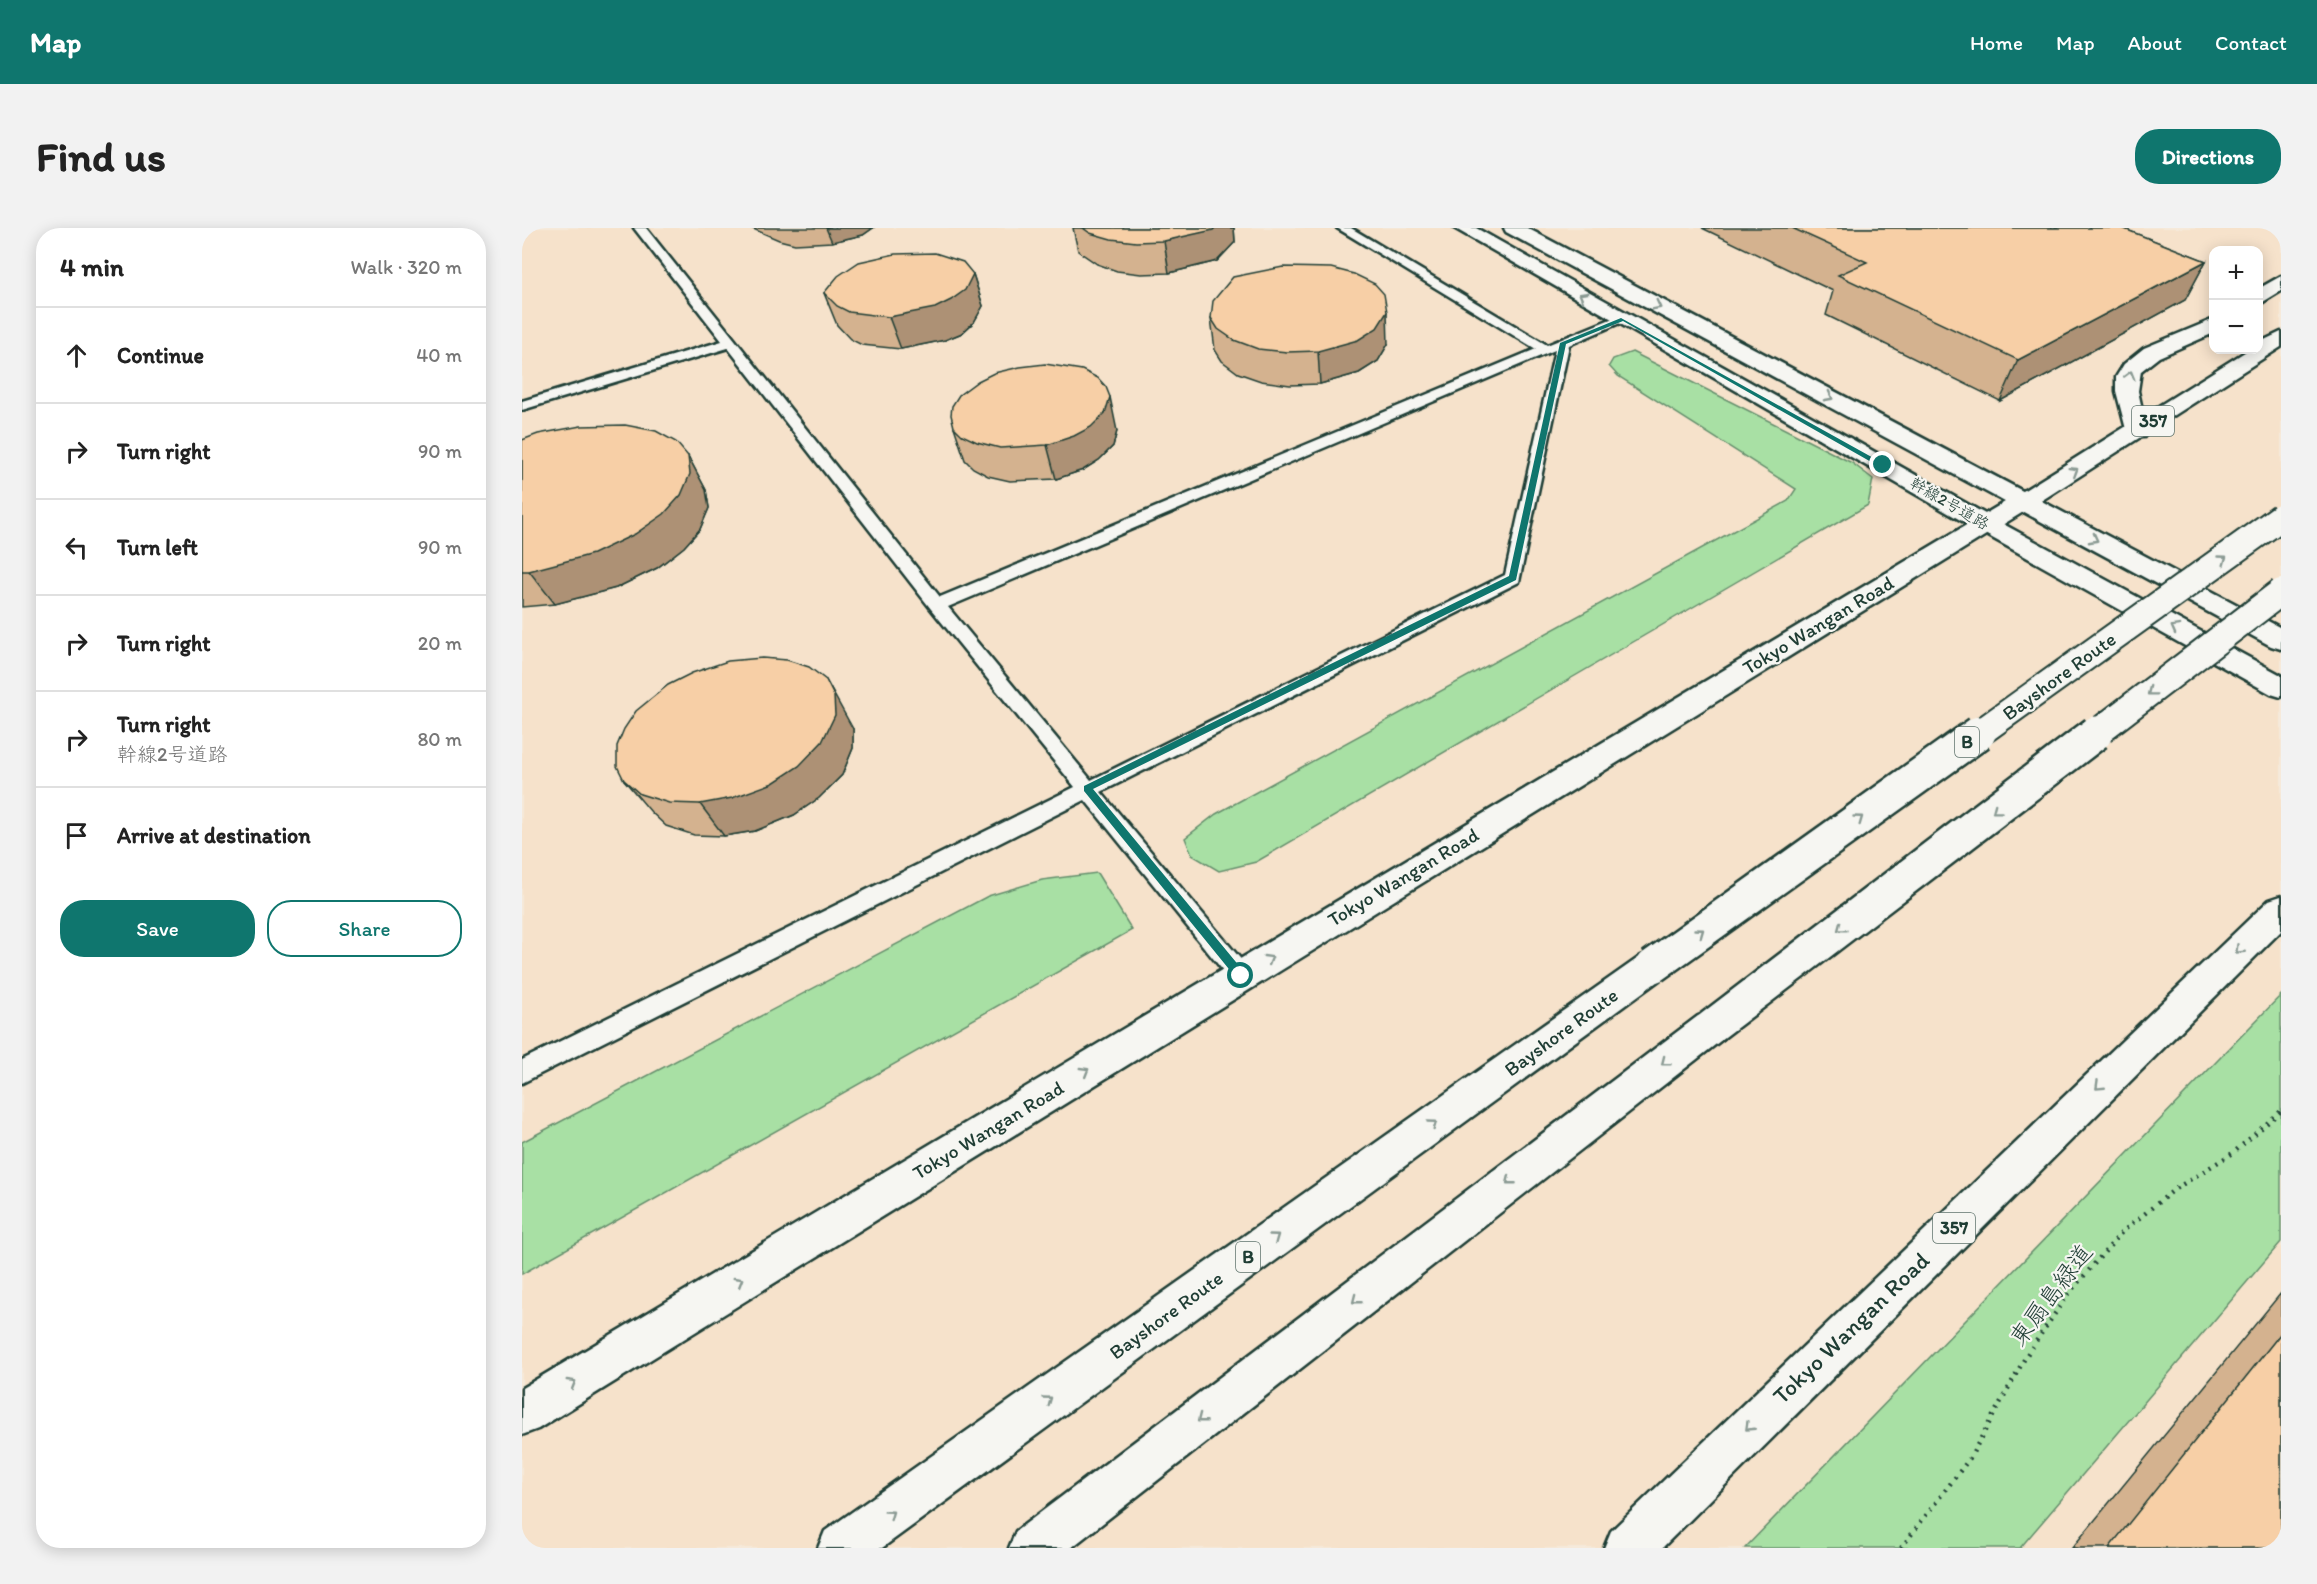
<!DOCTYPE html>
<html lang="en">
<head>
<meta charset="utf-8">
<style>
  body { margin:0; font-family:Itim,"Klee One",sans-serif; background:#f2f2f2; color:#222 }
  .controls { position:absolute; right:18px; top:18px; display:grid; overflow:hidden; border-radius:12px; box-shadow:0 3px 15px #0003 }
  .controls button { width:54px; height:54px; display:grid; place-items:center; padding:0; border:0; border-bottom:2px solid #e0e0e0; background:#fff; color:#222; font:30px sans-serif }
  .stop { position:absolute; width:18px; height:18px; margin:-14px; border:4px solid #0f766e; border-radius:50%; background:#fff }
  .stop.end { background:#0f766e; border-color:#fff; box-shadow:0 2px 6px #0008 }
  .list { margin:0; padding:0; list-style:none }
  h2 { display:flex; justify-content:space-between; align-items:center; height:78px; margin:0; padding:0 24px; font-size:26px }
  h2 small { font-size:20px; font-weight:400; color:#767676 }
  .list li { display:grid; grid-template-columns:39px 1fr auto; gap:18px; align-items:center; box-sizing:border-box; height:96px; padding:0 24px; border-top:2px solid #e0e0e0 }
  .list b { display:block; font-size:22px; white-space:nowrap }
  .list p { margin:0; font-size:20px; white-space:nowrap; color:#767676 }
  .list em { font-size:20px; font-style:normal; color:#767676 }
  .actions { display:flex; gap:12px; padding:18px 24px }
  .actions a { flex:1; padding:14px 0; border:2px solid #0f766e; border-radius:24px; text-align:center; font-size:21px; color:#0f766e }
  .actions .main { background:#0f766e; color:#fff }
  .icon { flex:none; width:33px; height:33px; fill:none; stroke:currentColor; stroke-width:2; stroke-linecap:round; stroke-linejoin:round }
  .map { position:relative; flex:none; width:1759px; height:1320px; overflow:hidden; border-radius:24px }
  header { display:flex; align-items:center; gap:36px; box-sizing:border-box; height:84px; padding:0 30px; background:#0f766e; color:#fff }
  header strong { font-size:28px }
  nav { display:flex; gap:33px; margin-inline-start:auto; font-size:21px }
  .intro { display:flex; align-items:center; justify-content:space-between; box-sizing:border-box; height:144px; padding:0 36px }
  h1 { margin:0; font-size:42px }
  .button { padding:15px 27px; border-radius:24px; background:#0f766e; color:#fff; font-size:21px; font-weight:700 }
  main { display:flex; gap:36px; padding:0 36px }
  aside { flex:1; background:#fff; border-radius:24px; box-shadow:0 3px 15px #0003 }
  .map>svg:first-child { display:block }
  .built { fill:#f6e2cb; fill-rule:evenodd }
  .green { fill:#a8e0a4; stroke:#648e6c; stroke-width:1.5 }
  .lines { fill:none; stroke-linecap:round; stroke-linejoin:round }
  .service-casing { stroke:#1f3d34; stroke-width:5 }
  .minor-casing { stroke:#1f3d34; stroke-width:5 }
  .tertiary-casing { stroke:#1f3d34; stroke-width:5 }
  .trunk-casing { stroke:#1f3d34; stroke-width:5 }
  .motorway-casing { stroke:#1f3d34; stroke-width:5 }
  .path { stroke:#1f3d34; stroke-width:4.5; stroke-dasharray:2 6; stroke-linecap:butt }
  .service { fill:#f6f6f2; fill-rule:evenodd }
  .minor { fill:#f6f6f2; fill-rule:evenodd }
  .tertiary { fill:#f6f6f2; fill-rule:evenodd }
  .trunk { fill:#f6f6f2; fill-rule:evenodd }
  .motorway { fill:#f6f6f2; fill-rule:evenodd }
  .motorway-bridge-far1-casing { stroke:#1f3d34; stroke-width:30; stroke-linecap:butt }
  .motorway-bridge-casing { stroke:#1f3d34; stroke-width:38; stroke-linecap:butt }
  .motorway-bridge-far1 { stroke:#f6f6f2; stroke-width:26 }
  .motorway-bridge { stroke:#f6f6f2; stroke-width:33 }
  .wall { fill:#d4b28f; stroke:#1f3d34; stroke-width:1.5 }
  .shaded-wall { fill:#ad9174; stroke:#1f3d34; stroke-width:1.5 }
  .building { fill:#f7cfa6; stroke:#1f3d34; stroke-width:1.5 }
  .oneway { stroke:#8a9a93 }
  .route { fill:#0f766e }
  .labels { text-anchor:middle; stroke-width:4.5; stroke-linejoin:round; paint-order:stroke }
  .far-street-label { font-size:16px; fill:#1f3d34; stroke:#f6f6f2 }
  .shield { fill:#f6f6f2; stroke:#60746d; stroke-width:1.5 }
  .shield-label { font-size:18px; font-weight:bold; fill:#1f3d34 }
  .street-label { font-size:20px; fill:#1f3d34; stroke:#f6f6f2 }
  .near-street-label { font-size:24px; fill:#1f3d34; stroke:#f6f6f2 }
</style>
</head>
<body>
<header>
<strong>Map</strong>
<nav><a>Home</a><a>Map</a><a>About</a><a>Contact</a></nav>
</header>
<div class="intro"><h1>Find us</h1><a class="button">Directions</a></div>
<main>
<aside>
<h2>4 min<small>Walk · 320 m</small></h2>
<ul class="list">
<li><svg class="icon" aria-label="ahead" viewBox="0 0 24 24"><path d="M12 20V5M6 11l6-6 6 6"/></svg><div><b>Continue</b></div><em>40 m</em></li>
<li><svg class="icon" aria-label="right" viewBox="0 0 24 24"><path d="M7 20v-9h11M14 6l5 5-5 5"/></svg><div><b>Turn right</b></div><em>90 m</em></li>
<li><svg class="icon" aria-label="left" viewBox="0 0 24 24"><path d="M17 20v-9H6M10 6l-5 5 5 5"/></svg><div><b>Turn left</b></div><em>90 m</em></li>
<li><svg class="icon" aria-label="right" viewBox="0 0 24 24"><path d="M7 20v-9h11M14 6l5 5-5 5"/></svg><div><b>Turn right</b></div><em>20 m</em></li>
<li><svg class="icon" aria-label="right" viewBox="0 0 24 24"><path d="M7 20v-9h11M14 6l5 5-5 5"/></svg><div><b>Turn right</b><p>幹線2号道路</p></div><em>80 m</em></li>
<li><svg class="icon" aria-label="arrive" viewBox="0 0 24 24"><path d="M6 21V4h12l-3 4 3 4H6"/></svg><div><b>Arrive at destination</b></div></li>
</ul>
<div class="actions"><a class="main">Save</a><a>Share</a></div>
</aside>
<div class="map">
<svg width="1759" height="1320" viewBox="0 0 1759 1320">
  <rect width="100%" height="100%" fill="#f6eadb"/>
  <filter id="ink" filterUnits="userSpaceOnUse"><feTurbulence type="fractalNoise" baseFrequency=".0167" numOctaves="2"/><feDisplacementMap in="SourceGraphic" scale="12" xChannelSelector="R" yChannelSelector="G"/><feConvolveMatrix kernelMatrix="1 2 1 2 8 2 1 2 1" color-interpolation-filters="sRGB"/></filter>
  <g filter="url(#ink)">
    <path class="built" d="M 0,0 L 1759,0 L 1759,1320 L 0,1320 ZM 1692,22 L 1736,22 L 1736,122 L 1692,122 Z"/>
    <g class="green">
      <polygon points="1110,124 1330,235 1351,251 1346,277 734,634 697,643 670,627 663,610 694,586 1266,273 1274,261 1096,148 1087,138 1091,131"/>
      <polygon points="575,645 610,702 0,1046 0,914 466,668 520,652"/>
      <polygon points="1759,767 1759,1014 1498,1320 1223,1320"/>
    </g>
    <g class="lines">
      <g class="service-casing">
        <path id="service" d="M 112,0 L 124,0 L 418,369 L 1014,121 L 815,0 L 829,0 L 1025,117 L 1096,88 L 1106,88 L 1107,91 L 1047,117 L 997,354 L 579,564 L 727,741 L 730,748 L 727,755 L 719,757 L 711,755 L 563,572 L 0,855 L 0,832 L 553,559 L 409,381 L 206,120 L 0,182 L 0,173 L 200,113 ZM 1033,122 L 983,347 L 569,552 L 426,379 Z"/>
      </g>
      <g class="minor-casing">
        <g id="minor">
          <polygon points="1759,48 1759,63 1736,77 1736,61"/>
          <polygon points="1692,91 1692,105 1637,129 1619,143 1616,163 1625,204 1622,209 1606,209 1594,163 1594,149 1602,136 1622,120"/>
        </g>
      </g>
      <g class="tertiary-casing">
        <g id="tertiary">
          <polygon points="932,0 954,0 1472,291 1759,447 1759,469 1749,466 1454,301"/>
          <polygon points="982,0 1005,0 1759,400 1759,421 1749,418 984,4"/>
        </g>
      </g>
      <g class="trunk-casing">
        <g id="trunk">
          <polygon points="1759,104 1759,119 1511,278 16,1201 0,1207 0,1160 1493,268 1726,122 1736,122 1736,115"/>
          <polygon points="1759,668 1759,703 1140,1320 1082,1320 1089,1303 1747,672"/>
        </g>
      </g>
      <g class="motorway-casing">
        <g id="motorway">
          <polygon points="1131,723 1143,728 1148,738 1143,748 360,1320 296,1320 303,1303 1119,728"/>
          <polygon points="1189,783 1202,788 1207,799 1202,810 549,1320 487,1320 494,1303 1176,788"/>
        </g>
      </g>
      <polyline class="path" points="1379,1320 1448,1230 1504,1128 1547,1065 1600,1004 1653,961 1711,925 1759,883"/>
      <use href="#service" class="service"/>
      <use href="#minor" class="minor"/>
      <use href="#tertiary" class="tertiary"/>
      <use href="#trunk" class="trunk"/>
      <use href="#motorway" class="motorway"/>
      <g class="motorway-bridge-far1-casing">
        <g id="motorway-bridge-far1">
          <polyline points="1455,507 1759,289"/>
          <polyline points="1572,507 1759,364"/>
        </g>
      </g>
      <g class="motorway-bridge-casing">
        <g id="motorway-bridge">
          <polyline points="1131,738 1457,505"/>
          <polyline points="1189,799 1574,505"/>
        </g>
      </g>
      <use href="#motorway-bridge-far1" class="motorway-bridge-far1"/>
      <use href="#motorway-bridge" class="motorway-bridge"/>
    </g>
    <g class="wall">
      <polygon points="229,0 351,0 341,7 310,14 273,16 257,12"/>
      <polygon points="551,0 712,0 713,14 695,33 647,45 619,46 595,43 575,36 556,23"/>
      <polygon points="1180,0 1600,0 1684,33 1663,72 1478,173 1304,87 1311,63"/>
      <polygon points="451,46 461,78 452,94 440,105 423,112 379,121 340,117 328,111 315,97 302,65"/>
      <polygon points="689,90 866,116 856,133 837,145 798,156 768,157 739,153 716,145 700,133 693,122"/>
      <polygon points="432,199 595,203 591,218 577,232 561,242 534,251 488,253 466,248 451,240 443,232"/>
      <polygon points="0,212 166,228 184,262 187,280 178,301 162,319 135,340 94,360 33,376 0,379"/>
      <polygon points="331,501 331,520 320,547 297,570 272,587 233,603 202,608 172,607 144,598 129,584 102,552"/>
      <polygon points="1759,1065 1759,1320 1550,1320"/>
    </g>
    <g class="shaded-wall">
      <polygon points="304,0 351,0 341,7 310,14"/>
      <polygon points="693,0 712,0 713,14 695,33 647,45 642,13"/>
      <polygon points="1684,33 1663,72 1478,173 1496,132"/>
      <polygon points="451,46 461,78 452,94 440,105 423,112 379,121 367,89"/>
      <polygon points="865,84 866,116 856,133 837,145 798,156 796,123"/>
      <polygon points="588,169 595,203 591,218 577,232 561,242 534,251 525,217"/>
      <polygon points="166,228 184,262 187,280 178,301 162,319 135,340 94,360 33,376 7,343"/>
      <polygon points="304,452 331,501 331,520 320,547 297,570 272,587 233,603 202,608 178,576"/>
    </g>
    <g class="building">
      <polygon points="561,0 693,0 691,2 642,13 614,14 589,11 568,5"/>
      <polygon points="1270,0 1600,0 1684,33 1496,132 1316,47 1345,34"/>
      <polygon points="413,25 441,34 451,46 443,62 429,72 413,80 367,89 327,84 315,78 302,65 316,48 337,34 373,26"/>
      <polygon points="761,39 809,40 832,46 853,56 862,66 865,84 855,100 836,112 796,123 765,124 736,121 712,112 696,101 689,90 691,73 711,49"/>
      <polygon points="523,136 560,142 576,150 584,159 588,169 583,185 569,199 552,208 525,217 478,220 455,214 440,207 432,199 429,187 430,178 437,167 456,153 472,145 498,139"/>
      <polygon points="103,197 134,203 154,214 166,228 168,246 159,267 142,286 113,306 71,326 7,343 0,343 0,212 16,206 59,198"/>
      <polygon points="240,430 265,432 287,439 304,452 312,468 313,487 300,514 277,538 251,555 210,570 178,576 147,575 118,566 102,552 95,538 95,518 102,501 114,483 146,457 170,445 206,433"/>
      <polygon points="1759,1105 1759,1320 1587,1320"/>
    </g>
    <defs><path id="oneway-chevron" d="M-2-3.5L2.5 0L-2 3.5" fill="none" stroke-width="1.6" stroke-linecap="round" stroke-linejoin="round" transform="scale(1.5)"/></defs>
    <g class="oneway">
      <use href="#oneway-chevron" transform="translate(1061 68) rotate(-150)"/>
      <use href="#oneway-chevron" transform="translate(1135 78) rotate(27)"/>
      <use href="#oneway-chevron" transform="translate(1608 147) rotate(-74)"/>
      <use href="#oneway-chevron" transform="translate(1307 169) rotate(28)"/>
      <use href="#oneway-chevron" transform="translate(1552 243) rotate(-32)"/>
      <use href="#oneway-chevron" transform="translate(1572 311) rotate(28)"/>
      <use href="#oneway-chevron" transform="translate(1701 331) rotate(-36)"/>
      <use href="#oneway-chevron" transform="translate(1653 400) rotate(-151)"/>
      <use href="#oneway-chevron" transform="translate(1629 464) rotate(143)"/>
      <use href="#oneway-chevron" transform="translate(1474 582) rotate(143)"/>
      <use href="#oneway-chevron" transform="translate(1337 591) rotate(-36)"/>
      <use href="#oneway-chevron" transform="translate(1319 700) rotate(143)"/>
      <use href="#oneway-chevron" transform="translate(1178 704) rotate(-36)"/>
      <use href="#oneway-chevron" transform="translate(1717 722) rotate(136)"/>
      <use href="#oneway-chevron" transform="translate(747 731) rotate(-31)"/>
      <use href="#oneway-chevron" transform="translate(1143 834) rotate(142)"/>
      <use href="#oneway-chevron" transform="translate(563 843) rotate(-31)"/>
      <use href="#oneway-chevron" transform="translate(1577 858) rotate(136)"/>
      <use href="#oneway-chevron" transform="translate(911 896) rotate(-36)"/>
      <use href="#oneway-chevron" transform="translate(988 953) rotate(142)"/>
      <use href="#oneway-chevron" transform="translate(753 1009) rotate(-36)"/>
      <use href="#oneway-chevron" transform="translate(217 1053) rotate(-31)"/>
      <use href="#oneway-chevron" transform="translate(834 1072) rotate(142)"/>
      <use href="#oneway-chevron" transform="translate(50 1155) rotate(-31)"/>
      <use href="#oneway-chevron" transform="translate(526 1172) rotate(-36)"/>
      <use href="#oneway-chevron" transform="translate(679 1191) rotate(142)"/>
      <use href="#oneway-chevron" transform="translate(1227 1199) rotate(136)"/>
      <use href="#oneway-chevron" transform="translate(368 1286) rotate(-36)"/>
    </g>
  </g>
  <polygon class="route" points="1099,90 1364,237 1358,239 1101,93 1044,116 994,352 571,561 723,745 723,751 715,751 562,563 562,558 987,348 1038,115"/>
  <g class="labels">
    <g class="far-street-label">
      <text transform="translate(1428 275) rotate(30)" y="6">幹線2号道路</text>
    </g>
    <g class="shield">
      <rect x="1610" y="178" width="42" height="30" rx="4.5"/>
      <rect x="1433" y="499" width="24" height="30" rx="4.5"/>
      <rect x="1411" y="985" width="42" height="30" rx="4.5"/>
      <rect x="714" y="1014" width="24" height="30" rx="4.5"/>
    </g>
    <g class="shield-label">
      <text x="1631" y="199">357</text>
      <text x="1445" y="520">B</text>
      <text x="1432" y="1006">357</text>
      <text x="726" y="1035">B</text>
    </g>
    <g class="street-label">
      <text transform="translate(1296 397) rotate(-31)" y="7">Tokyo Wangan Road</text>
      <text transform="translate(1537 448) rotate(-36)" y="7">Bayshore Route</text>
      <text transform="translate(881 649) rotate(-31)" y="7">Tokyo Wangan Road</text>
      <text transform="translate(1039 804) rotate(-36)" y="7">Bayshore Route</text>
      <text transform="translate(466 902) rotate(-31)" y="7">Tokyo Wangan Road</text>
      <text transform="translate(644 1087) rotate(-36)" y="7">Bayshore Route</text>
    </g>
    <g class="near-street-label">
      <text transform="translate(1529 1067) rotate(-53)" y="8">東扇島緑道</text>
      <text transform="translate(1329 1100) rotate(-44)" y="8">Tokyo Wangan Road</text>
    </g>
  </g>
</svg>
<div class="controls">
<button>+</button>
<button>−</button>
</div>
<div class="stop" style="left:719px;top:748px"></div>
<div class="stop end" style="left:1361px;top:237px"></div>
</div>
</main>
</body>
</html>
